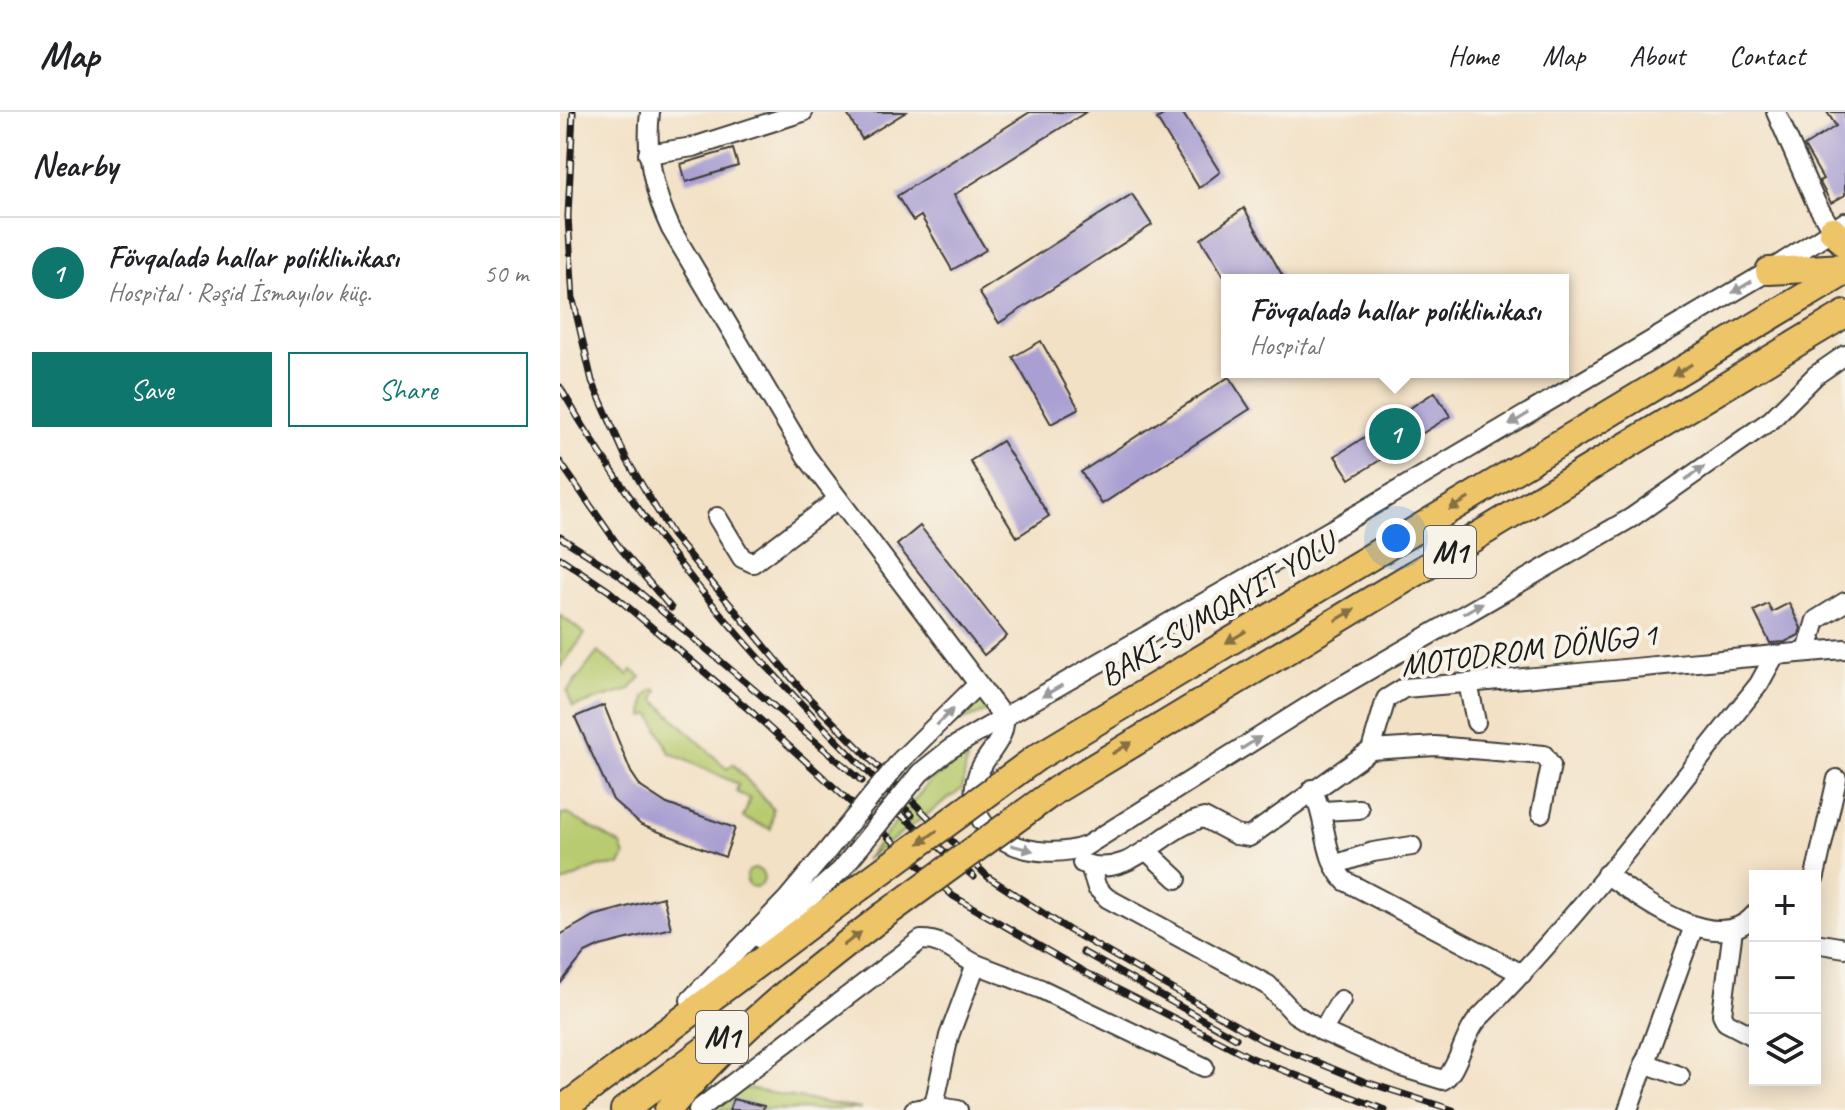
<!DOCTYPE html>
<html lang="en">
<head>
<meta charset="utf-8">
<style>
  body { margin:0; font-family:Caveat,sans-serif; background:#f6f6f6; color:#202124 }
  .controls { position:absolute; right:24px; bottom:24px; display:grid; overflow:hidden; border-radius:0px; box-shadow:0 4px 20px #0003 }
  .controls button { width:72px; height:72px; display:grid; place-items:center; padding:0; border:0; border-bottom:2px solid #e0e0e0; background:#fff; color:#202124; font:40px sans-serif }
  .you { position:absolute; left:836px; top:426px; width:28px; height:28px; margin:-20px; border:6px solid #fff; border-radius:50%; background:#1a73e8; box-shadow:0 0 0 12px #1a73e833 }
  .badge { display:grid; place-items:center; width:52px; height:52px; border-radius:50%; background:#0f766e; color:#fff; font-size:26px; font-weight:700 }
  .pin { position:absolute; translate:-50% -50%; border:4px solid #fff; box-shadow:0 2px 8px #0006 }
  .popup { position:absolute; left:661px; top:162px; width:348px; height:104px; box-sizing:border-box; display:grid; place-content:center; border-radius:0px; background:#fff; filter:drop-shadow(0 2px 6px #0005); font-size:26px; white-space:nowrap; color:#757577 }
  .popup b { font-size:30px; color:#202124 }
  .popup::after { content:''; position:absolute; left:50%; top:100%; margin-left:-16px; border:16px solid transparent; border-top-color:#fff }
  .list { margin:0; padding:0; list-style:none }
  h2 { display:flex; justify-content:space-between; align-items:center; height:104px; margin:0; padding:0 32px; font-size:34px }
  h2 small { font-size:26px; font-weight:400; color:#757577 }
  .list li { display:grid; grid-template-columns:52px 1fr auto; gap:24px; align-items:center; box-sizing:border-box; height:112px; padding:0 32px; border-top:2px solid #e0e0e0 }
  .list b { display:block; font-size:30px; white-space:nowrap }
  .list p { margin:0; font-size:26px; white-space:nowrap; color:#757577 }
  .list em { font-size:26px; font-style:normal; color:#757577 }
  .actions { display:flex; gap:16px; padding:24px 32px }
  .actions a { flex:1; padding:18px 0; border:2px solid #0f766e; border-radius:0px; text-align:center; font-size:28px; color:#0f766e }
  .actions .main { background:#0f766e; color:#fff }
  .icon { flex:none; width:44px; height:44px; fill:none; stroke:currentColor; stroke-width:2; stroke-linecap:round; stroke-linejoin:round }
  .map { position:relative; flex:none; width:1285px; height:998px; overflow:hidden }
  header { display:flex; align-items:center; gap:48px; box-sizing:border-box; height:112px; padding:0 40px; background:#fff; border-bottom:2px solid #e0e0e0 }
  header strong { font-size:38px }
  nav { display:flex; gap:44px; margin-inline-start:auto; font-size:28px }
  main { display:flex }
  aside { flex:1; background:#fff }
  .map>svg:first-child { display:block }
  .green { fill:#b8cb6f; stroke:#6a7446; stroke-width:2 }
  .building { fill:#a99fd2 }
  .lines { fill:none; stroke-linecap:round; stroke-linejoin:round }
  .minor-casing { stroke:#3c3a36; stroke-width:22 }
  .highway-casing { stroke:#3c3a36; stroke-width:30 }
  .minor { stroke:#fff; stroke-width:18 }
  .highway { stroke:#eec469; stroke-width:26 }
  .rail-casing { stroke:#1c1c1c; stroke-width:7 }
  .rail { stroke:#f7f3e8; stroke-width:4; stroke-dasharray:12; stroke-linecap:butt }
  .minor-bridge-casing { stroke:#3c3a36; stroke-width:22; stroke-linecap:butt }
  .highway-bridge-casing { stroke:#3c3a36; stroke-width:30; stroke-linecap:butt }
  .minor-bridge { stroke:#fff; stroke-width:18 }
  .highway-bridge { stroke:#eec469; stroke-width:26 }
  .oneway { fill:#999 }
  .oneway2 { fill:#857042 }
  .labels { text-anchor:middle; stroke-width:8; stroke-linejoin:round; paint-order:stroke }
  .shield { fill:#f7f3e8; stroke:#5e5c59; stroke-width:2 }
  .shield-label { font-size:30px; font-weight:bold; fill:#1c1c1c }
  .street-label { font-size:32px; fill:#1c1c1c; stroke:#f7f3e8 }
</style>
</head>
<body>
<header>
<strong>Map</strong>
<nav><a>Home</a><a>Map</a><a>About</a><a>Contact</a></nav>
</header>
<main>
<aside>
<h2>Nearby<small></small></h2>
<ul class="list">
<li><span class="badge">1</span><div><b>Fövqaladə hallar poliklinikası</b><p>Hospital · Rəşid İsmayılov küç.</p></div><em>50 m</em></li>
</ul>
<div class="actions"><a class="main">Save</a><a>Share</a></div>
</aside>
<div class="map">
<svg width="1285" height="998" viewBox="0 0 1285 998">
  <rect width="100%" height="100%" fill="#f7f3e8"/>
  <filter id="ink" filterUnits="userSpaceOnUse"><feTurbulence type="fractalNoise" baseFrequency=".0125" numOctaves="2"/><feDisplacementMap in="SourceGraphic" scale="16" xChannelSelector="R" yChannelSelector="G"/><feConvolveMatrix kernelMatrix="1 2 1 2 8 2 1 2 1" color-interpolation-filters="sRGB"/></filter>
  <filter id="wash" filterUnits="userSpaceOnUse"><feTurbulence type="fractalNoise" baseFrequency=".006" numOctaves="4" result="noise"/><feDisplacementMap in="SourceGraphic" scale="32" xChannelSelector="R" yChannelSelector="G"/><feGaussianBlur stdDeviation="1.8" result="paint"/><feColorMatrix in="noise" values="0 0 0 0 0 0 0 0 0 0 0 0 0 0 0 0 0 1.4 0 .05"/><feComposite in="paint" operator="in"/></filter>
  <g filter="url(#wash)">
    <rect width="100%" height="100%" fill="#f3e1c6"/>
    <g class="green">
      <polygon points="0,503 25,522 0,556"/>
      <polygon points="38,540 68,563 72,558 81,565 69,578 13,595 7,580"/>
      <polygon points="94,577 98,579 94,587 167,657 173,652 213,697 211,717 183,706 190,687 176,680 178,672 110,641 91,602 84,605 85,585"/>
      <polygon points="421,583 431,598 392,612"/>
      <polygon points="408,642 402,677 305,748 370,669"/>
      <polygon points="8,702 61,733 65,744 60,753 37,755 0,772 0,703"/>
      <circle cx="195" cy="766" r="9"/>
      <polygon points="177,975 301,997 145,998"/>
    </g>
    <g id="blocks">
      <g class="building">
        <polygon points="286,0 346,0 302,27"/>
        <polygon points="470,0 526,0 394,83 426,138 392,158 361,104 353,109 337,84"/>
        <polygon points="608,0 622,0 660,60 639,76 597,7"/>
        <polygon points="1267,0 1285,0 1285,83 1271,91 1259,69 1263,67 1244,34 1276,14"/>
        <polygon points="173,37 178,54 126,70 121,52"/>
        <polygon points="572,82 592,113 439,211 419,180"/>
        <polygon points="684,96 725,168 666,168 641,127"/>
        <polygon points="481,229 519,297 491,312 453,245"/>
        <polygon points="669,265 690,297 542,392 521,360"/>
        <polygon points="875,280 890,304 790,367 775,344"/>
        <polygon points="442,329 489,404 457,425 410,349"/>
        <polygon points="360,414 447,524 424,543 337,433"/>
        <polygon points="1229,491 1241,516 1239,523 1225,530 1210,531 1194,499 1208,492 1212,500"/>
        <polygon points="44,593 71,660 81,675 107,692 175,716 165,745 81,713 53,688 15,605"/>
        <polygon points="103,785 111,816 40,834 25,841 0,872 0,823 33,804"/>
        <polygon points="173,987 204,994 203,998 169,998"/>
      </g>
    </g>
  </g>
  <g filter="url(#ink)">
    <use href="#blocks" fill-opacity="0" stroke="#3c3a36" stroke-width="2"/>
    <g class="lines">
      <g class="minor-casing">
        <g id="minor">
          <path d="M 90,0 C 85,42 93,79 111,117 L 246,344 L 444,606 C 446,631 421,645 416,668 C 402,731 481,751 526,734 L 771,580 L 1071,406 L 1211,308 L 1256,263 L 1285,243"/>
          <polyline points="1216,0 1256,91 1272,118"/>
          <polyline points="88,42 133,35 243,0"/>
          <polyline points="157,405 182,446 193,451 277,388"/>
          <polyline points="1247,540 1256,508 1285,490"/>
          <polyline points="908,571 916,610"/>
          <polyline points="811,638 875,634 984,643 991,653 981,701"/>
          <polyline points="341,648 418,572"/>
          <polyline points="360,661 390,637 422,618 781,412 1209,159 1285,110"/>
          <path d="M 752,677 C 767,705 763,747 785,769 L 962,862"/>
          <polyline points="762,699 799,697"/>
          <polyline points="587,739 617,767"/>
          <path d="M 522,751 C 572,769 601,715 644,706 L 676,723 L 689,725 L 811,638 L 826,587 L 844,576 C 991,565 1138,549 1285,537"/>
          <polyline points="774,753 813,740 852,734"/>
          <path d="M 530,754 L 537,776 L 547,786 L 708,873 L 735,902 L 762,919 L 844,956 L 883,968 C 897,961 904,921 919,906 C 1021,803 1108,686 1199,572 L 1215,543"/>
          <path d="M 1046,762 C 1080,786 1158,847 1195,802"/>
          <polyline points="1255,764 1277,667"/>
          <polyline points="1173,817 1162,902 1166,910 1195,925"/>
          <polyline points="202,828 281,758"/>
          <polyline points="1255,831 1285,836"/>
          <polyline points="416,852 481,877 644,955"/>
          <polyline points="130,888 227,787 263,744"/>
          <polyline points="762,919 781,888"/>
          <polyline points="1084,951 1120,964"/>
          <path d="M 138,998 L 361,828 C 383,827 397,843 416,852 L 389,924 L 373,998"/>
          <polyline points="354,998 373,994 398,998"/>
          <polyline points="1068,998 1134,814"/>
        </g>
      </g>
      <g class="highway-casing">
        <g id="highway">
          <polyline points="1272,118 1285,132"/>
          <polyline points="1209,159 1285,155"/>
          <polyline points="476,646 1285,160"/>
          <polyline points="496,678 1285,202"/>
          <polyline points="1,998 299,776"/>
          <polyline points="64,998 152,932"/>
          <path d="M 108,998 C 169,924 247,862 323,804"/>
        </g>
      </g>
      <use href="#minor" class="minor"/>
      <use href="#highway" class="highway"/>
      <g class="rail-casing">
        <g id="rail">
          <polyline points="13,0 8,104 13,188 32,269 67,348 112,423 245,582 428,765 509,818 702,928 803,969 893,998"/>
          <path d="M 0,275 C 93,438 217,573 352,703"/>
          <polyline points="0,350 60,436 111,496"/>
          <polyline points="0,425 58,462 302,669"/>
          <polyline points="0,446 49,479 194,602 393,784 526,861 692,946 825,998"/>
          <polyline points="338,700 414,765"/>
          <polyline points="523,840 676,926"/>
        </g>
      </g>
      <use href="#rail" class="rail"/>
      <g class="minor-bridge-casing">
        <g id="minor-bridge">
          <polyline points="263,744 341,648"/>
          <polyline points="281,758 360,661"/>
        </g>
      </g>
      <g class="highway-bridge-casing">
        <g id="highway-bridge">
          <polyline points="299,776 476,646"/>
          <polyline points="323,804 496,678"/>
        </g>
      </g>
      <use href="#minor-bridge" class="minor-bridge"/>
      <use href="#highway-bridge" class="highway-bridge"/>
    </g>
    <defs><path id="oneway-solid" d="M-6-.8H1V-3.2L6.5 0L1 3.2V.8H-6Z" transform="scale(2)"/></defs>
    <g class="oneway">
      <use href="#oneway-solid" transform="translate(1182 175) rotate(149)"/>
      <use href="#oneway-solid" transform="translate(959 307) rotate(149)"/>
      <use href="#oneway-solid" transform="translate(1135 361) rotate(-35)"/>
      <use href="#oneway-solid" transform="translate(913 496) rotate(-29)"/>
      <use href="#oneway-solid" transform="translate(492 579) rotate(150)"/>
      <use href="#oneway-solid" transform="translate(385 605) rotate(-45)"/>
      <use href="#oneway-solid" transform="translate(691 631) rotate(-32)"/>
      <use href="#oneway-solid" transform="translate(462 736) rotate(15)"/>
    </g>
    <g class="oneway2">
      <use href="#oneway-solid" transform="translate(1122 258) rotate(149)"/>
      <use href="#oneway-solid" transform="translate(899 392) rotate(149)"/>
      <use href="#oneway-solid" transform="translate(785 503) rotate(-31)"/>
      <use href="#oneway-solid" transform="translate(676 525) rotate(149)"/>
      <use href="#oneway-solid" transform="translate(562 636) rotate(-31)"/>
      <use href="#oneway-solid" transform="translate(368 725) rotate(144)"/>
      <use href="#oneway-solid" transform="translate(292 827) rotate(-37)"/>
    </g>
  </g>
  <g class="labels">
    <g class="shield">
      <rect x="864" y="414" width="52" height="52" rx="6"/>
      <rect x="136" y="899" width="52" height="52" rx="6"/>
    </g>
    <g class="shield-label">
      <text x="890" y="450">M1</text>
      <text x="162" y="935">M1</text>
    </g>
    <g class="street-label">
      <text transform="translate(657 497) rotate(-31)" y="11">BAKI-SUMQAYIT YOLU</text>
      <text transform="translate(969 537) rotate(-7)" y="11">MOTODROM DÖNGƏ 1</text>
    </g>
  </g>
</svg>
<div class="controls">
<button>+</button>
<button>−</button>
<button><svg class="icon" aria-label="layers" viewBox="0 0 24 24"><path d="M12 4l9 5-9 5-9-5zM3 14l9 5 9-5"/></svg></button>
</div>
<div class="you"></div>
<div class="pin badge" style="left:835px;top:322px">1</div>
<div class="popup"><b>Fövqaladə hallar poliklinikası</b>Hospital</div>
</div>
</main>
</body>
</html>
